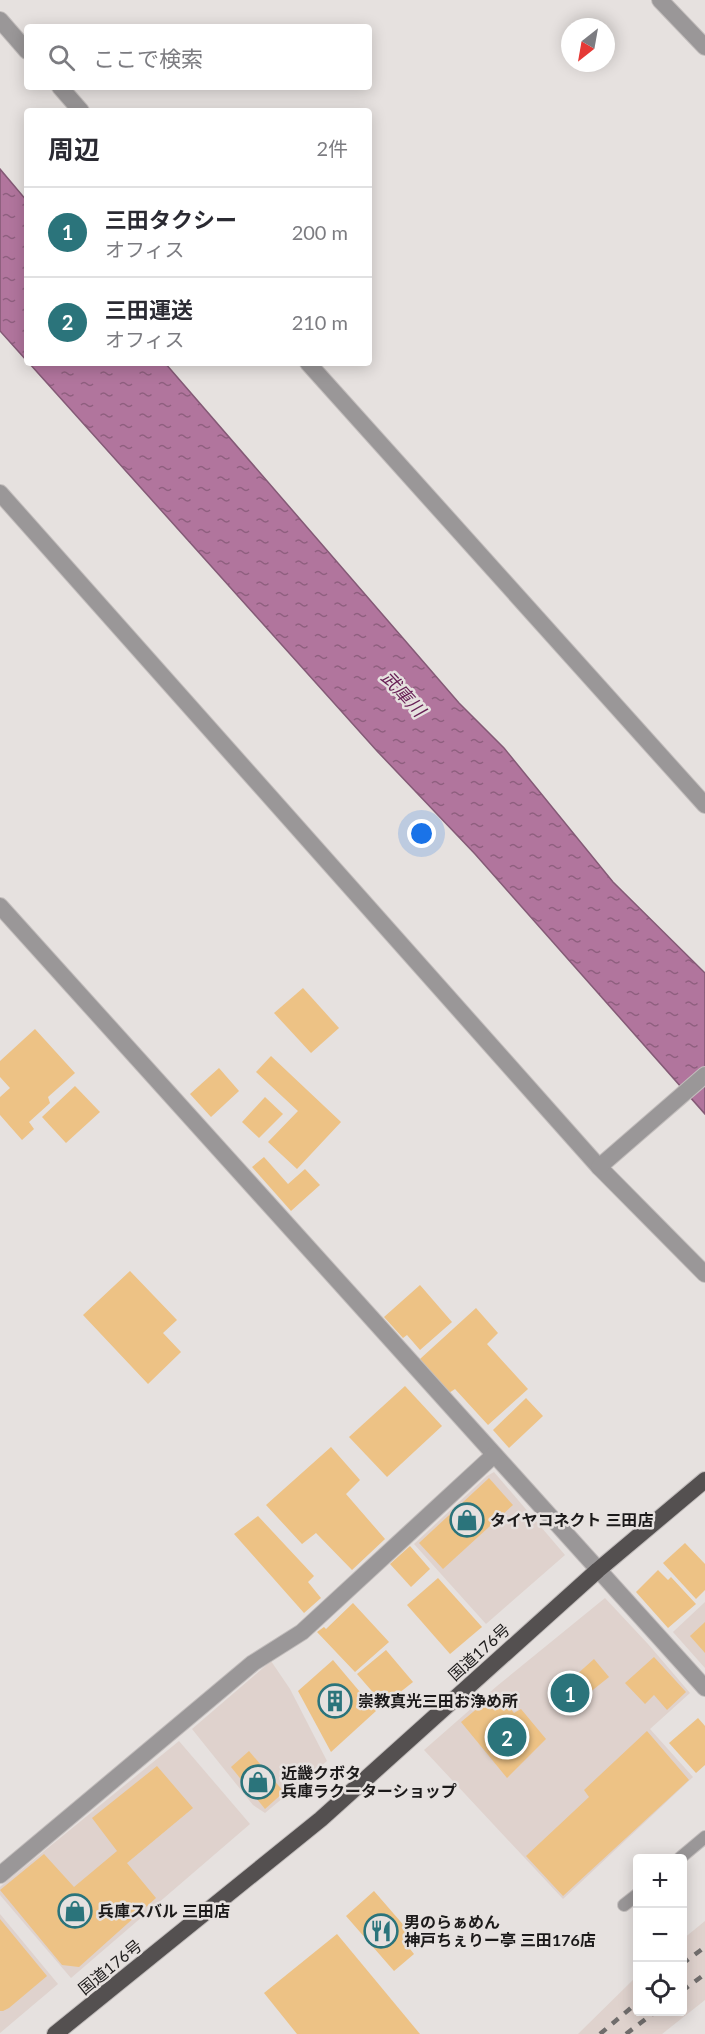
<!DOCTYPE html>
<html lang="ja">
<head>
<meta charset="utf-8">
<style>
  body { margin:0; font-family:Lato,"Noto Sans JP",sans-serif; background:#f7f7f7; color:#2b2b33 }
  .controls { position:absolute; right:18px; bottom:18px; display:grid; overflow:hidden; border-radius:6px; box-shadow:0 3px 15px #0003 }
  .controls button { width:54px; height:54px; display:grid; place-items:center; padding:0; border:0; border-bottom:2px solid #e1e1e2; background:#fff; color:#2b2b33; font:30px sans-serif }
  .compass { position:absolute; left:561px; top:18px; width:54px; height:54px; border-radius:50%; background:#fff; box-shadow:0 3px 15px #0003; rotate:211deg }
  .you { position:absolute; left:422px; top:834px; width:21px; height:21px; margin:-15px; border:4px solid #fff; border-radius:50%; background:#1a73e8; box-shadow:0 0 0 9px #1a73e833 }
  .badge { display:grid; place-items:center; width:39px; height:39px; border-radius:50%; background:#2b747b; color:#fff; font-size:20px; font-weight:700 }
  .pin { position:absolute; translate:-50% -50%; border:3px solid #fff; box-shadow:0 2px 6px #0006 }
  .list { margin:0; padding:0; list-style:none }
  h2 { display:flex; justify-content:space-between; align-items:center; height:78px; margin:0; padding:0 24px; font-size:26px }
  h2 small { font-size:20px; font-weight:400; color:#7c7c81 }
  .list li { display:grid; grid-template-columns:39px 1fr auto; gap:18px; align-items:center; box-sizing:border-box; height:90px; padding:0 24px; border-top:2px solid #e1e1e2 }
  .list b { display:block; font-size:22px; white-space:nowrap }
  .list p { margin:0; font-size:20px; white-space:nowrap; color:#7c7c81 }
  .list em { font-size:20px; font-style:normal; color:#7c7c81 }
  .icon { flex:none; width:33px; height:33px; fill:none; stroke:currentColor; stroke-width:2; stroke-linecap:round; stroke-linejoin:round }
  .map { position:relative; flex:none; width:705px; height:2034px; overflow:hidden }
  .search { position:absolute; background:#fff; box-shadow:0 3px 15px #0003; left:24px; top:24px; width:348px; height:66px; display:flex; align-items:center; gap:15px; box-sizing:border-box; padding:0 21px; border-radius:6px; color:#7c7c81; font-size:22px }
  .panel { position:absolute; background:#fff; box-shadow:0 3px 15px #0003; left:24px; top:108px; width:348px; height:258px; border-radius:6px }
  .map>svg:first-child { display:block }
  .built { fill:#dfd2cd }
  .water { fill:url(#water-ripples); stroke:#845a76; stroke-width:1.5 }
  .building { fill:#edc285 }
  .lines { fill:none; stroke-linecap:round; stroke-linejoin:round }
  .service-casing { stroke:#c2bdbc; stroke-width:14 }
  .minor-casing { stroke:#c2bdbc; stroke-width:18 }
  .trunk-casing { stroke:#c2bdbc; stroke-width:18 }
  .service { stroke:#9a9798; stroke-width:12 }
  .minor { stroke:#9a9798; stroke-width:16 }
  .trunk { stroke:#545050; stroke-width:16 }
  .rail { stroke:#706d6c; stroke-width:4.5; stroke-dasharray:8 8; stroke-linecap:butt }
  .labels { text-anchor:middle; stroke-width:5; stroke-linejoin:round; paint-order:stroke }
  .poi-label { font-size:16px; font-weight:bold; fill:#1c1a1a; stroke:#e6e1df; text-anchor:start }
  .street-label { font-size:16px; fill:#1c1a1a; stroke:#e6e1df }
  .water-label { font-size:18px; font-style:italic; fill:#661e54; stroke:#e6e1df }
</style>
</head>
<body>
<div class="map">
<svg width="705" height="2034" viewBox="0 0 705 2034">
  <defs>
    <pattern id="water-ripples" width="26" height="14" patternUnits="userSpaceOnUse" patternTransform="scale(1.5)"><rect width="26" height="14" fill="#b1759d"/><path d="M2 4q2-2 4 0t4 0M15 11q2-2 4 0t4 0" fill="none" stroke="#8f5f7f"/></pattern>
  </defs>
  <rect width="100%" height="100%" fill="#e6e1df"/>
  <g class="built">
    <polygon points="494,1472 565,1555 486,1624 414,1544 487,1476"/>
    <polygon points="605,1598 648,1644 690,1693 650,1729 693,1777 563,1899 424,1750 497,1686"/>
    <polygon points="705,1602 705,1668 673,1632"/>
    <polygon points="271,1661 290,1689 327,1761 265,1813 253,1805 192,1729"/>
    <polygon points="179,1741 250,1824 71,1978 0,1895 0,1887"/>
    <polygon points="0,1914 58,1984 0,2033"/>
    <polygon points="705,1921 705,2000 662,2034 578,2034 637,1976 638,2012 682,2012 683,1939"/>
  </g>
  <g class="water">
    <polygon points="0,169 27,201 27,361 0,331"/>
    <polygon points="29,363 165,363 459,703 504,748 613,882 705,973 705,1114 475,854 377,751"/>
  </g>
  <g class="building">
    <polygon points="303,988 339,1028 311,1053 274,1013"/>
    <polygon points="35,1029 75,1073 48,1097 50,1103 29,1122 34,1129 22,1140 0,1115 0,1097 10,1088 0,1077 0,1061"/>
    <polygon points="271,1056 341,1122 297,1169 268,1142 298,1111 256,1072"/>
    <polygon points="219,1068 239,1091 211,1117 190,1094"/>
    <polygon points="75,1086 100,1112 66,1143 42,1117"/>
    <polygon points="265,1097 283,1114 259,1138 242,1122"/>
    <polygon points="264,1157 288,1184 305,1169 320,1185 291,1211 252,1167"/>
    <polygon points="130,1271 177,1320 163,1333 181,1352 148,1384 83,1315"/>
    <polygon points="420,1285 452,1322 420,1350 407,1335 403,1338 384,1317"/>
    <polygon points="476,1308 498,1333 487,1344 528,1389 488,1425 455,1389 449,1393 420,1359"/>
    <polygon points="405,1386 442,1426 387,1477 349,1437"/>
    <polygon points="526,1398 543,1416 509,1448 493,1430"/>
    <polygon points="331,1447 360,1480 346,1494 385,1539 352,1570 316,1533 302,1544 266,1505"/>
    <polygon points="489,1478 513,1505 443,1569 419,1543"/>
    <polygon points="258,1516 314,1576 308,1582 321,1598 304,1613 234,1534"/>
    <polygon points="685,1543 705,1564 705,1590 696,1599 663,1563"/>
    <polygon points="410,1546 430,1569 411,1587 390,1564"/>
    <polygon points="658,1570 668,1580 671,1577 696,1604 668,1628 636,1592"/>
    <polygon points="438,1578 482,1627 450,1654 407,1605"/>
    <polygon points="353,1603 389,1642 355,1672 317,1632 324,1627 326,1629"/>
    <polygon points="705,1622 705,1653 690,1636"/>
    <polygon points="386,1650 413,1682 384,1705 357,1674"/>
    <polygon points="654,1657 686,1692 667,1710 654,1695 645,1704 625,1683"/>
    <polygon points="594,1659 609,1677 589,1693 575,1676"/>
    <polygon points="333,1660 376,1711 331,1752 298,1691"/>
    <polygon points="569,1675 588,1696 571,1711 553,1689"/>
    <polygon points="497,1692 514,1713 521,1709 546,1739 507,1778 461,1722"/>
    <polygon points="698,1718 705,1726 705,1765 696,1773 669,1743"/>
    <polygon points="647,1731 689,1780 563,1896 526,1856 589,1797 584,1790"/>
    <polygon points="249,1751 284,1792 265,1809 231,1767"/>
    <polygon points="157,1766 193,1808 127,1863 156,1898 79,1967 62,1965 0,1890 44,1854 74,1887 117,1851 92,1818"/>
    <polygon points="374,1891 413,1936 406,1944 414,1954 394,1971 346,1916"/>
    <polygon points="0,1919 47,1976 9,2008 3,2011 0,2011"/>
    <polygon points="337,1934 420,2034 297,2034 264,1993"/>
  </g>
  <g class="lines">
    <g class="service-casing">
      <g id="service">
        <polyline points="680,1858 705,1837"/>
        <polyline points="624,1905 638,1894"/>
      </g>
    </g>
    <g class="minor-casing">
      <g id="minor">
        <polyline points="660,0 705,47"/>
        <polyline points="0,20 27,51"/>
        <polyline points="60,87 81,111"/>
        <polyline points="308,363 705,805"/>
        <polyline points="0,493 599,1167 705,1274"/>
        <polyline points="0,906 705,1688"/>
        <polyline points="599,1167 705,1075"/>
        <polyline points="0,1875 253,1663 302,1632 494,1455"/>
      </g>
    </g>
    <g class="trunk-casing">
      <polyline id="trunk" points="55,2034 321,1819 598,1570 705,1480"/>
    </g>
    <use href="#service" class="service"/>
    <use href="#minor" class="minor"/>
    <use href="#trunk" class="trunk"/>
    <g class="rail">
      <polyline points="682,1964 705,1947"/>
      <polyline points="682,1991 705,1974"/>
      <polyline points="600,2034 638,2002"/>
      <polyline points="626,2034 655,2012"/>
    </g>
  </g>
  <defs>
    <g id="shop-ring" transform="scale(1.725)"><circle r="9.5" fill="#e6e1df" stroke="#2b747b" stroke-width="1.5"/><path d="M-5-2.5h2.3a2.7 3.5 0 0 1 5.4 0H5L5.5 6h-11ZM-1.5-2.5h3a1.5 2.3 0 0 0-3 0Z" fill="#2b747b"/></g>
    <g id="building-ring" transform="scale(1.725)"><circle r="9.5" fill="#e6e1df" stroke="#2b747b" stroke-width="1.5"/><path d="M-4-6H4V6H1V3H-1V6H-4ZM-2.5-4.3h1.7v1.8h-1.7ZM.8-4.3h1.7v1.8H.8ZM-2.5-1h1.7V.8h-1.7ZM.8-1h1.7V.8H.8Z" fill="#2b747b"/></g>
    <g id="restaurant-ring" transform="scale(1.725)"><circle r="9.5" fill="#e6e1df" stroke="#2b747b" stroke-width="1.5"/><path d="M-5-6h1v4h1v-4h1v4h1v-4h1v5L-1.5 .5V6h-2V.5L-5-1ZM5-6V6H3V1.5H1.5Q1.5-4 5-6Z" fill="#2b747b"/></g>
  </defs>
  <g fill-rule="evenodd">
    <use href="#shop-ring" x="467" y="1520"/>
    <use href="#building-ring" x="335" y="1701"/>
    <use href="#shop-ring" x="258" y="1782"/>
    <use href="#shop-ring" x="75" y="1911"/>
    <use href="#restaurant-ring" x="381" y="1931"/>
  </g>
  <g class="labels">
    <g class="poi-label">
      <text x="490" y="1526">タイヤコネクト 三田店</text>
      <text x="358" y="1707">崇教真光三田お浄め所</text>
      <text x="281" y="1779">近畿クボタ<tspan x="281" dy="18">兵庫ラクーターショップ</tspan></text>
      <text x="98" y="1917">兵庫スバル 三田店</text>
      <text x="404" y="1928">男のらぁめん<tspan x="404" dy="18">神戸ちぇりー亭 三田176店</tspan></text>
    </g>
    <g class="street-label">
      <text transform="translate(479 1652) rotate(-42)" y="6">国道176号</text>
      <text transform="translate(110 1967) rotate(-39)" y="6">国道176号</text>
    </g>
    <g class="water-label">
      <text transform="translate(403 694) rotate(47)" y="6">武庫川</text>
    </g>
  </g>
</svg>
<div class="controls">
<button>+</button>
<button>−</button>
<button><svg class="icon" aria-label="locate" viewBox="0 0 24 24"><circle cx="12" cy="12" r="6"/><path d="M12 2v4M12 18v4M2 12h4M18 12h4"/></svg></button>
</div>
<svg class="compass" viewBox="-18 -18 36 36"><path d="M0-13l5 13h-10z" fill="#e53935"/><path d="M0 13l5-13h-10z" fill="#7c7c81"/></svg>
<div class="you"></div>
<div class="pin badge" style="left:570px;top:1693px">1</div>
<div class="pin badge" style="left:507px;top:1737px">2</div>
<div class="search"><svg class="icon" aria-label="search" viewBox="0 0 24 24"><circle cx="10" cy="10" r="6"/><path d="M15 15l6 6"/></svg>ここで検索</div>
<section class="panel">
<h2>周辺<small>2件</small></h2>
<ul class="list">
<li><span class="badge">1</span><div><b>三田タクシー</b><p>オフィス</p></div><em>200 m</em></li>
<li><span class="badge">2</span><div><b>三田運送</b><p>オフィス</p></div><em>210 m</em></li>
</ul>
</section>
</div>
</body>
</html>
